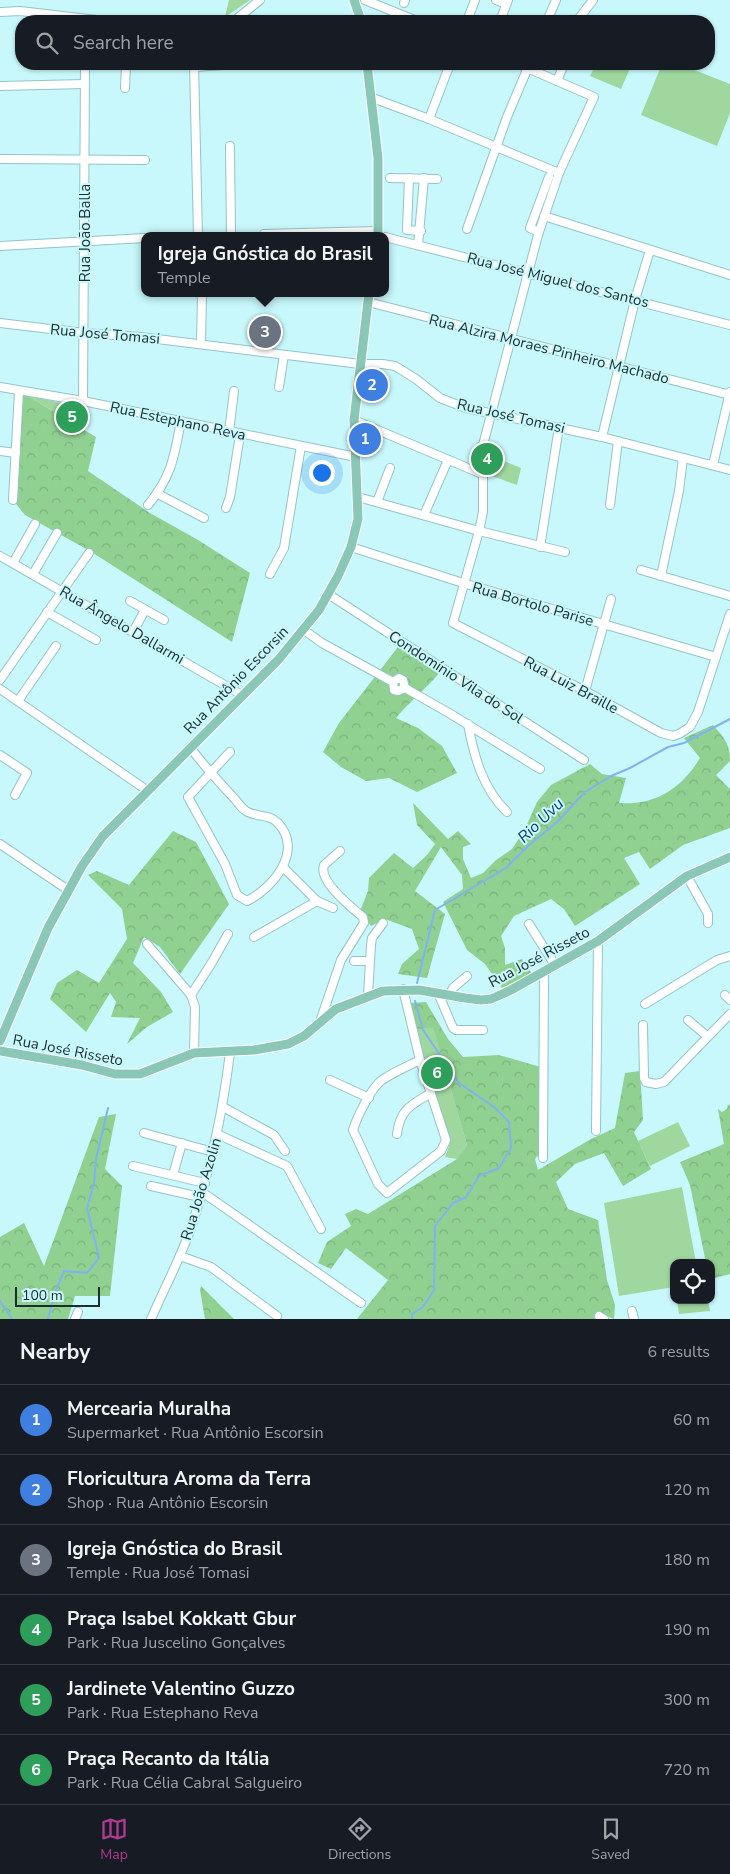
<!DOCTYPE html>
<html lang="en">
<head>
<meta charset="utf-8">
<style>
  body { margin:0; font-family:"Nunito Sans",sans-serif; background:#242831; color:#f1f3f6 }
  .controls { position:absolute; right:15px; bottom:15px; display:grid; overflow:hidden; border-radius:10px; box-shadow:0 1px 4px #0004 }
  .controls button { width:45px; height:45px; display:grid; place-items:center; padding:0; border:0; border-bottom:1px solid #363941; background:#171b24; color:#f1f3f6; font:25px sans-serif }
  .scale { position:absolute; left:15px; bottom:12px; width:85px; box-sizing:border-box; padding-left:5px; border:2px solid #1b2e2f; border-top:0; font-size:14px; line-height:18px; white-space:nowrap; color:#1b2e2f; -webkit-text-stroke:4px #c8f8fb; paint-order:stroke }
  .you { position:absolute; left:321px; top:472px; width:18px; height:18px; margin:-12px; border:4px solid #fff; border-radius:50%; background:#1a73e8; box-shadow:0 0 0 8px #1a73e833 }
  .badge { display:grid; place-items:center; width:32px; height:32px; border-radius:50%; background:#b13b92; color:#fff; font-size:16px; font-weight:700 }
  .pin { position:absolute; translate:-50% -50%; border:2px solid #fff; box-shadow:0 1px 5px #0006 }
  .popup { position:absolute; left:141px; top:232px; width:248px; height:65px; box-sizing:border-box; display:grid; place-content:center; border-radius:10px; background:#171b24; filter:drop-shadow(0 1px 4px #0005); font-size:16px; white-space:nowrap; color:#9ea1a6 }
  .popup b { font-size:19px; color:#f1f3f6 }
  .popup::after { content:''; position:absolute; left:50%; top:100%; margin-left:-10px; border:10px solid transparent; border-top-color:#171b24 }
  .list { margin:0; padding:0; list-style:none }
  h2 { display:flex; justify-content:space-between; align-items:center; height:65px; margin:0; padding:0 20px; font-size:21px }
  h2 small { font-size:16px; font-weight:400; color:#9ea1a6 }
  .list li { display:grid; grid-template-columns:32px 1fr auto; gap:15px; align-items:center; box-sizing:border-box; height:70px; padding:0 20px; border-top:1px solid #363941 }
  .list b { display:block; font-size:19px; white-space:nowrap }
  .list p { margin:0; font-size:16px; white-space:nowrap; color:#9ea1a6 }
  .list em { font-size:16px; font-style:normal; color:#9ea1a6 }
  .icon { flex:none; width:28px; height:28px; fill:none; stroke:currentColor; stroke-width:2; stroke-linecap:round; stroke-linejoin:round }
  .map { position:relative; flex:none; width:730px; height:1319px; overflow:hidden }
  .search { position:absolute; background:#171b24; box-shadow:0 1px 4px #0004; left:15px; right:15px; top:15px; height:55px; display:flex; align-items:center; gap:12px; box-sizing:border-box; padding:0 18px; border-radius:20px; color:#9ea1a6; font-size:19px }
  .sheet { height:485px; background:#171b24 }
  nav { display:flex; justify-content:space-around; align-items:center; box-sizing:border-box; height:70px; border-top:1px solid #363941; background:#171b24; font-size:14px; color:#9ea1a6 }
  nav a { display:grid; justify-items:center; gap:2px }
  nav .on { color:#b13b92 }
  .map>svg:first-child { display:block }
  .green { fill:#9fd79f }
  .forest { fill:url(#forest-crowns) }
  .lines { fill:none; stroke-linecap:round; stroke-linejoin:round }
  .stream { stroke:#81b2f4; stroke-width:2 }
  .minor-casing { stroke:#95c4c7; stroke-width:10 }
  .major-casing { stroke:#fff; stroke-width:11 }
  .minor { stroke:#fff; stroke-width:8 }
  .major { stroke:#8bc7b7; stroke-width:9 }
  .labels { text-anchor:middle; stroke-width:4; stroke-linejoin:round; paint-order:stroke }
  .street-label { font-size:15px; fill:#1b2e2f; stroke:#c8f8fb }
  .water-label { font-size:16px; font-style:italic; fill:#093a74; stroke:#c8f8fb }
</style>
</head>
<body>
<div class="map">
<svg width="730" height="1319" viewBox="0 0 730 1319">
  <defs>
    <pattern id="forest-crowns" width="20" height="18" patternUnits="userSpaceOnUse" patternTransform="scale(1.25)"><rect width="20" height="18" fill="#90d091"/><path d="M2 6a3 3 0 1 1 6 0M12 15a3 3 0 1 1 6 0" fill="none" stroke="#7cb37d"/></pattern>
  </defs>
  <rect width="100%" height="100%" fill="#c8f8fb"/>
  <g class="green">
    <polygon points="229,0 250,0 225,17"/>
    <polygon points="596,64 632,64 621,89 590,76"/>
    <polygon points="662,64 679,64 730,84 730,113 717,146 641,115"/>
    <polygon points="26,395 83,408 80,427"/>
    <polygon points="477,450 521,468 517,485 473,469"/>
    <polygon points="433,1026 467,1145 457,1159 445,1157 450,1143 415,1030"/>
    <polygon points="678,1122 690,1146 650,1166 638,1141"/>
    <polygon points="682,1187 696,1263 674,1263 674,1287 619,1296 604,1203"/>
    <polygon points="677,1300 708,1300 710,1311 679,1314"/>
  </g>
  <g class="forest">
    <polygon points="21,395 26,395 96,437 88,471 150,513 198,540 250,573 232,642 90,551 25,515 13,500"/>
    <path d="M 398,647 L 441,671 C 427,688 410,701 396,718 L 418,728 L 442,746 L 457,773 L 417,792 L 389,778 L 366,781 L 341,767 L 323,752 L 339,723 Z"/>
    <path d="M 713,725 C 724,738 730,743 730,761 L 716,775 L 730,789 L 730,828 L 683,845 L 650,869 L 639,852 L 624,858 L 640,884 L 575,926 L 564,909 L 551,899 L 514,916 L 501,936 L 505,948 L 505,965 L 522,959 L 532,974 L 502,988 L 485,964 L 467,950 L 443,902 L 463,889 L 462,875 L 441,847 L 415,891 L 445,914 L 427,978 L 398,974 L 402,964 L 419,949 L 412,929 L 385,919 L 371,926 L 360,911 L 368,891 L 369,878 L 394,853 L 413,868 L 427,855 L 435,844 L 417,825 L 413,803 L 448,839 L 458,831 L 471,844 L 463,847 L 463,859 L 471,878 L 483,873 L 496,860 L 512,849 L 524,831 L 537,802 L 551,785 L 590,764 L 602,774 L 626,778 L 619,803 C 655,806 682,788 700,758 L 684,738 Z"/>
    <polygon points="173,831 196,842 229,904 180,974 160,947 144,937 133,963 161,992 173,1012 147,1027 127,1044 140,1018 111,1017 116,1002 110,993 86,1032 50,999 57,983 77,970 99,983 127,939 122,909 88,875 97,871 129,885"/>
    <polygon points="426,1002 448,1039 463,1057 499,1055 544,1068 540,1153 535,1159 538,1170 591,1139 615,1128 625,1073 640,1071 643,1120 634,1132 651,1169 623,1186 604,1153 575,1164 556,1182 568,1209 598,1220 607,1280 615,1305 614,1319 599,1313 596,1319 357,1319 388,1280 346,1248 331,1269 318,1263 327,1242 351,1226 345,1214 356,1209 368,1214 457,1159 467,1145 433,1027 415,1030 409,1003"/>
    <polygon points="728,1104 730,1106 730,1274 711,1279 711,1263 706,1263 690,1185 680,1162 724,1144 718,1109 722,1112 727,1109"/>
    <polygon points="116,1114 105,1169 122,1186 110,1296 75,1296 68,1319 0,1319 0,1237 24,1223 44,1266 99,1117"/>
    <polygon points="201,1286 234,1319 205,1319 200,1290"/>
  </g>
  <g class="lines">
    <g class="stream">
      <polyline points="417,983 435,910 506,868 529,845 556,823 585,792 611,776 630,768 668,747 684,743 730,719"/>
      <polyline points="0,1301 12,1319"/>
      <polyline points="48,1319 55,1293 64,1271 87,1273 99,1258 87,1208 94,1183 96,1159 108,1108"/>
      <polyline points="412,1319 412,1314 423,1307 434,1290 435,1226 453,1203 466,1197 479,1176 499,1168 511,1148 509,1122 494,1107 459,1083 423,1030 415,1001"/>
    </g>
    <g class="minor-casing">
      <g id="minor">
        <polyline points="365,0 417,21"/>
        <polyline points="496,0 506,4"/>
        <polyline points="404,3 405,0"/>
        <polyline points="0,12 20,11 105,21"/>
        <polyline points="234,21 260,0"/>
        <polyline points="467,21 475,0"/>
        <polyline points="500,21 508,0"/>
        <polyline points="547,21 556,0"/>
        <polyline points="577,21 593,0"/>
        <polyline points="194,64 198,236"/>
        <polyline points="518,64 594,97 559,173 538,235 483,445 483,512 479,531 453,623 585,691 661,733 673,736 679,734 690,727 698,712 730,614"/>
        <polyline points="194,67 240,64"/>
        <polyline points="557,81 564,64"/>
        <polyline points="0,86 84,84"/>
        <polyline points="125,88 126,64"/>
        <polyline points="370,97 429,119 559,173"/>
        <polyline points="429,119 450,64"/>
        <polyline points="230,146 231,236"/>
        <polyline points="0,159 145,160"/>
        <polyline points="390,178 437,179"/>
        <polyline points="409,178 407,230 421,231"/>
        <polyline points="544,216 730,275"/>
        <polyline points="467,229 507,117 529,65"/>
        <polyline points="539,232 530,228 549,177"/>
        <polyline points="264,234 378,231"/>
        <polyline points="385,237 730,325"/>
        <polyline points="418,245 424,178"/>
        <polyline points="0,246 145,238"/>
        <polyline points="368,302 730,395"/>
        <polyline points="0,323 84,333 141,337 360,364 382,364 395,366 416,379 440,398 466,408 602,437 730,470"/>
        <polyline points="201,344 202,293"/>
        <polyline points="0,387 83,401 356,457"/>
        <polyline points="279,387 284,355"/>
        <polyline points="83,401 85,64"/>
        <polyline points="354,420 482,474"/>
        <polyline points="229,432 234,391"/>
        <polyline points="602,437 635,300 650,250"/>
        <polyline points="0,451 16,453"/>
        <polyline points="713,465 730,392"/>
        <polyline points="158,494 204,518"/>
        <polyline points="358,497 479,531 565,552"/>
        <polyline points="13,500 19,391"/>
        <polyline points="377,502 390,468"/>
        <path d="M 148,505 C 172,476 174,457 181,421"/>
        <polyline points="610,505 618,441"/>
        <polyline points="226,508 230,497 240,435"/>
        <polyline points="424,515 448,460"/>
        <polyline points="351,547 463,583 716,657"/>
        <polyline points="540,547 559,427"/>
        <polyline points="0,556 242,695"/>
        <polyline points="13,563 35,524"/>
        <polyline points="641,570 730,596"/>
        <polyline points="33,574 57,533"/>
        <polyline points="270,574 284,548 301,446"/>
        <polyline points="661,576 679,491 683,458"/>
        <polyline points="328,594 584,760"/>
        <polyline points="130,601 164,620"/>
        <polyline points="47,612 96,640"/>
        <polyline points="304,630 322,643 393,682 394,690 398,691 405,688"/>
        <polyline points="133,632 145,610"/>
        <polyline points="0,680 89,553"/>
        <polyline points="393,682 399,678 403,680 405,688"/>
        <polyline points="405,688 449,713 540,769"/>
        <polyline points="0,689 148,791"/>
        <polyline points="585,691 611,599"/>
        <polyline points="18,701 56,646"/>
        <path d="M 468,724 C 474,757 483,789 507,812"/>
        <path d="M 190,747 C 203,765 218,781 233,797 C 237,801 241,808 246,811 C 257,818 268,813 278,823 C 304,851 273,888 247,901 L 237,895 L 225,864 L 188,797 L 230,752"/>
        <polyline points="0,755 27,773 15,795"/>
        <polyline points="0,844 68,890"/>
        <polyline points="284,868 317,901 333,908"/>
        <polyline points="687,876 708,914 708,923"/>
        <polyline points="529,924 555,965"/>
        <polyline points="254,937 317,901"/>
        <polyline points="147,944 191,995"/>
        <polyline points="354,961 370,961"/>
        <path d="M 403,989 L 420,1060 L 446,1140 L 441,1151 L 387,1193 L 378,1184 L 353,1130 C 357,1117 371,1088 382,1080 C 394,1072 408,1066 420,1060"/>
        <polyline points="438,993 453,1028 456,1030 483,1030"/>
        <polyline points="368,995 371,945 372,938 383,923"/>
        <polyline points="725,995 730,1000"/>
        <polyline points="449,996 453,988 467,976"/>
        <polyline points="645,1004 717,960 730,956"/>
        <polyline points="688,1020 707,1036"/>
        <path d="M 320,1022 L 341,960 L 364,923 L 363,917 C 352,908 318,881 324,865 L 340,851"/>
        <polyline points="643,1025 644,1078 646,1082 656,1084 664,1082 730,1014"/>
        <polyline points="194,1053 195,1007 191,995 211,964 228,934"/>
        <polyline points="330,1080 369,1098"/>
        <polyline points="223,1107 274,1135 285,1151"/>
        <polyline points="596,1131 598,941"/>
        <polyline points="144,1133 206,1150"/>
        <polyline points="217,1134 287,1166 321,1229"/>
        <path d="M 397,1134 C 400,1109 411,1105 431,1093"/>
        <polyline points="543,1158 544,971"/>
        <polyline points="133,1166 205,1183"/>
        <polyline points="173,1175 182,1143"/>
        <polyline points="151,1186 200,1197"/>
        <polyline points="202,1192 361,1303"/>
        <polyline points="180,1256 211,1267 277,1316"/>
        <polyline points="632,1311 634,1319"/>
        <polyline points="599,1316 604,1319"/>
        <polyline points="75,1319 78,1312"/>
        <path d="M 151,1319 C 164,1289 180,1259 191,1228 C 210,1171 223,1112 230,1052"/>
      </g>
    </g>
    <g class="major-casing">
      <g id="major">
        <polyline points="354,0 361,21"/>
        <polyline points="367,64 378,158 378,236"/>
        <polyline points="0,1041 48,928 82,866 103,836 279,659 319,610 338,576 351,547 358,519 354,420 369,293"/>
        <polyline points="0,1051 82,1065 115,1074 140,1074 194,1053 254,1050 288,1044 304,1036 336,1009 383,991 419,990 465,998 481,1000 491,999 511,990 598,941 687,876 730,857"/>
      </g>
    </g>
    <use href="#minor" class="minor"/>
    <use href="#major" class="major"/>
  </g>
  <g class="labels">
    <g class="street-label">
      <text transform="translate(85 233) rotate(-90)" y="5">Rua João Balla</text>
      <text transform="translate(558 280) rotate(14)" y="5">Rua José Miguel dos Santos</text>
      <text transform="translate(105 334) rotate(5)" y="5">Rua José Tomasi</text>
      <text transform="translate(549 349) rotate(14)" y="5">Rua Alzira Moraes Pinheiro Machado</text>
      <text transform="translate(511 416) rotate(13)" y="5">Rua José Tomasi</text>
      <text transform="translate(178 421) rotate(12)" y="5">Rua Estephano Reva</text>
      <text transform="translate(533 604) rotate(16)" y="5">Rua Bortolo Parise</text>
      <text transform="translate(122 625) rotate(30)" y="5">Rua Ângelo Dallarmi</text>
      <text transform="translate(456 677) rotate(33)" y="5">Condomínio Vila do Sol</text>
      <text transform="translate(236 680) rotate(-46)" y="5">Rua Antônio Escorsin</text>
      <text transform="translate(571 685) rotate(28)" y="5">Rua Luiz Braille</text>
      <text transform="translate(539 957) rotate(-28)" y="5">Rua José Risseto</text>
      <text transform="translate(68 1050) rotate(11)" y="5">Rua José Risseto</text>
      <text transform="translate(201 1189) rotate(-73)" y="5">Rua João Azolin</text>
    </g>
    <g class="water-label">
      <text transform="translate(540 820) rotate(-44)" y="6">Rio Uvu</text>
    </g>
  </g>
</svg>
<div class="controls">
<button><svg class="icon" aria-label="locate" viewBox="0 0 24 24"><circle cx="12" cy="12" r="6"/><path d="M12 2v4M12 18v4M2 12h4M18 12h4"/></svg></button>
</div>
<div class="scale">100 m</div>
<div class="you"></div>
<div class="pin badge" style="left:365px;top:439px;background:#3f7fe0">1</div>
<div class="pin badge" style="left:372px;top:385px;background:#3f7fe0">2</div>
<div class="pin badge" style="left:265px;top:332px;background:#6b7280">3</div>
<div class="popup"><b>Igreja Gnóstica do Brasil</b>Temple</div>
<div class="pin badge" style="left:487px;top:459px;background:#2e9e5b">4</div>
<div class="pin badge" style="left:72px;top:417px;background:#2e9e5b">5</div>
<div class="pin badge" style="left:437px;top:1073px;background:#2e9e5b">6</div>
<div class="search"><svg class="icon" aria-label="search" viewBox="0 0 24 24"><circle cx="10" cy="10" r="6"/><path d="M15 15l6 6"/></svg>Search here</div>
</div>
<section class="sheet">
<h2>Nearby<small>6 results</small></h2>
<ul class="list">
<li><span class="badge" style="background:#3f7fe0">1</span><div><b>Mercearia Muralha</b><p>Supermarket · Rua Antônio Escorsin</p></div><em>60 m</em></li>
<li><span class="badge" style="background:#3f7fe0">2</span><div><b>Floricultura Aroma da Terra</b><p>Shop · Rua Antônio Escorsin</p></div><em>120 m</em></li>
<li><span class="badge" style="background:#6b7280">3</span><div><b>Igreja Gnóstica do Brasil</b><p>Temple · Rua José Tomasi</p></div><em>180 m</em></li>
<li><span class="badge" style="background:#2e9e5b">4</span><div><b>Praça Isabel Kokkatt Gbur</b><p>Park · Rua Juscelino Gonçalves</p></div><em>190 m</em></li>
<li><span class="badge" style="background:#2e9e5b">5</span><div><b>Jardinete Valentino Guzzo</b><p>Park · Rua Estephano Reva</p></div><em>300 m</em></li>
<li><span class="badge" style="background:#2e9e5b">6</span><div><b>Praça Recanto da Itália</b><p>Park · Rua Célia Cabral Salgueiro</p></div><em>720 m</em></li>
</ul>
</section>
<nav>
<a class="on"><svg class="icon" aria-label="map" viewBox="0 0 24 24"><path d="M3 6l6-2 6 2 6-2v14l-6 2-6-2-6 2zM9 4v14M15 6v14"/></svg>Map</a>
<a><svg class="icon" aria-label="directions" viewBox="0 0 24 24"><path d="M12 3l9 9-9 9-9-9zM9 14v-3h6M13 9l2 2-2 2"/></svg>Directions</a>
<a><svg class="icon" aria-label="saved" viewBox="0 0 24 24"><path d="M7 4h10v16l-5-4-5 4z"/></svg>Saved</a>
</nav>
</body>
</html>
